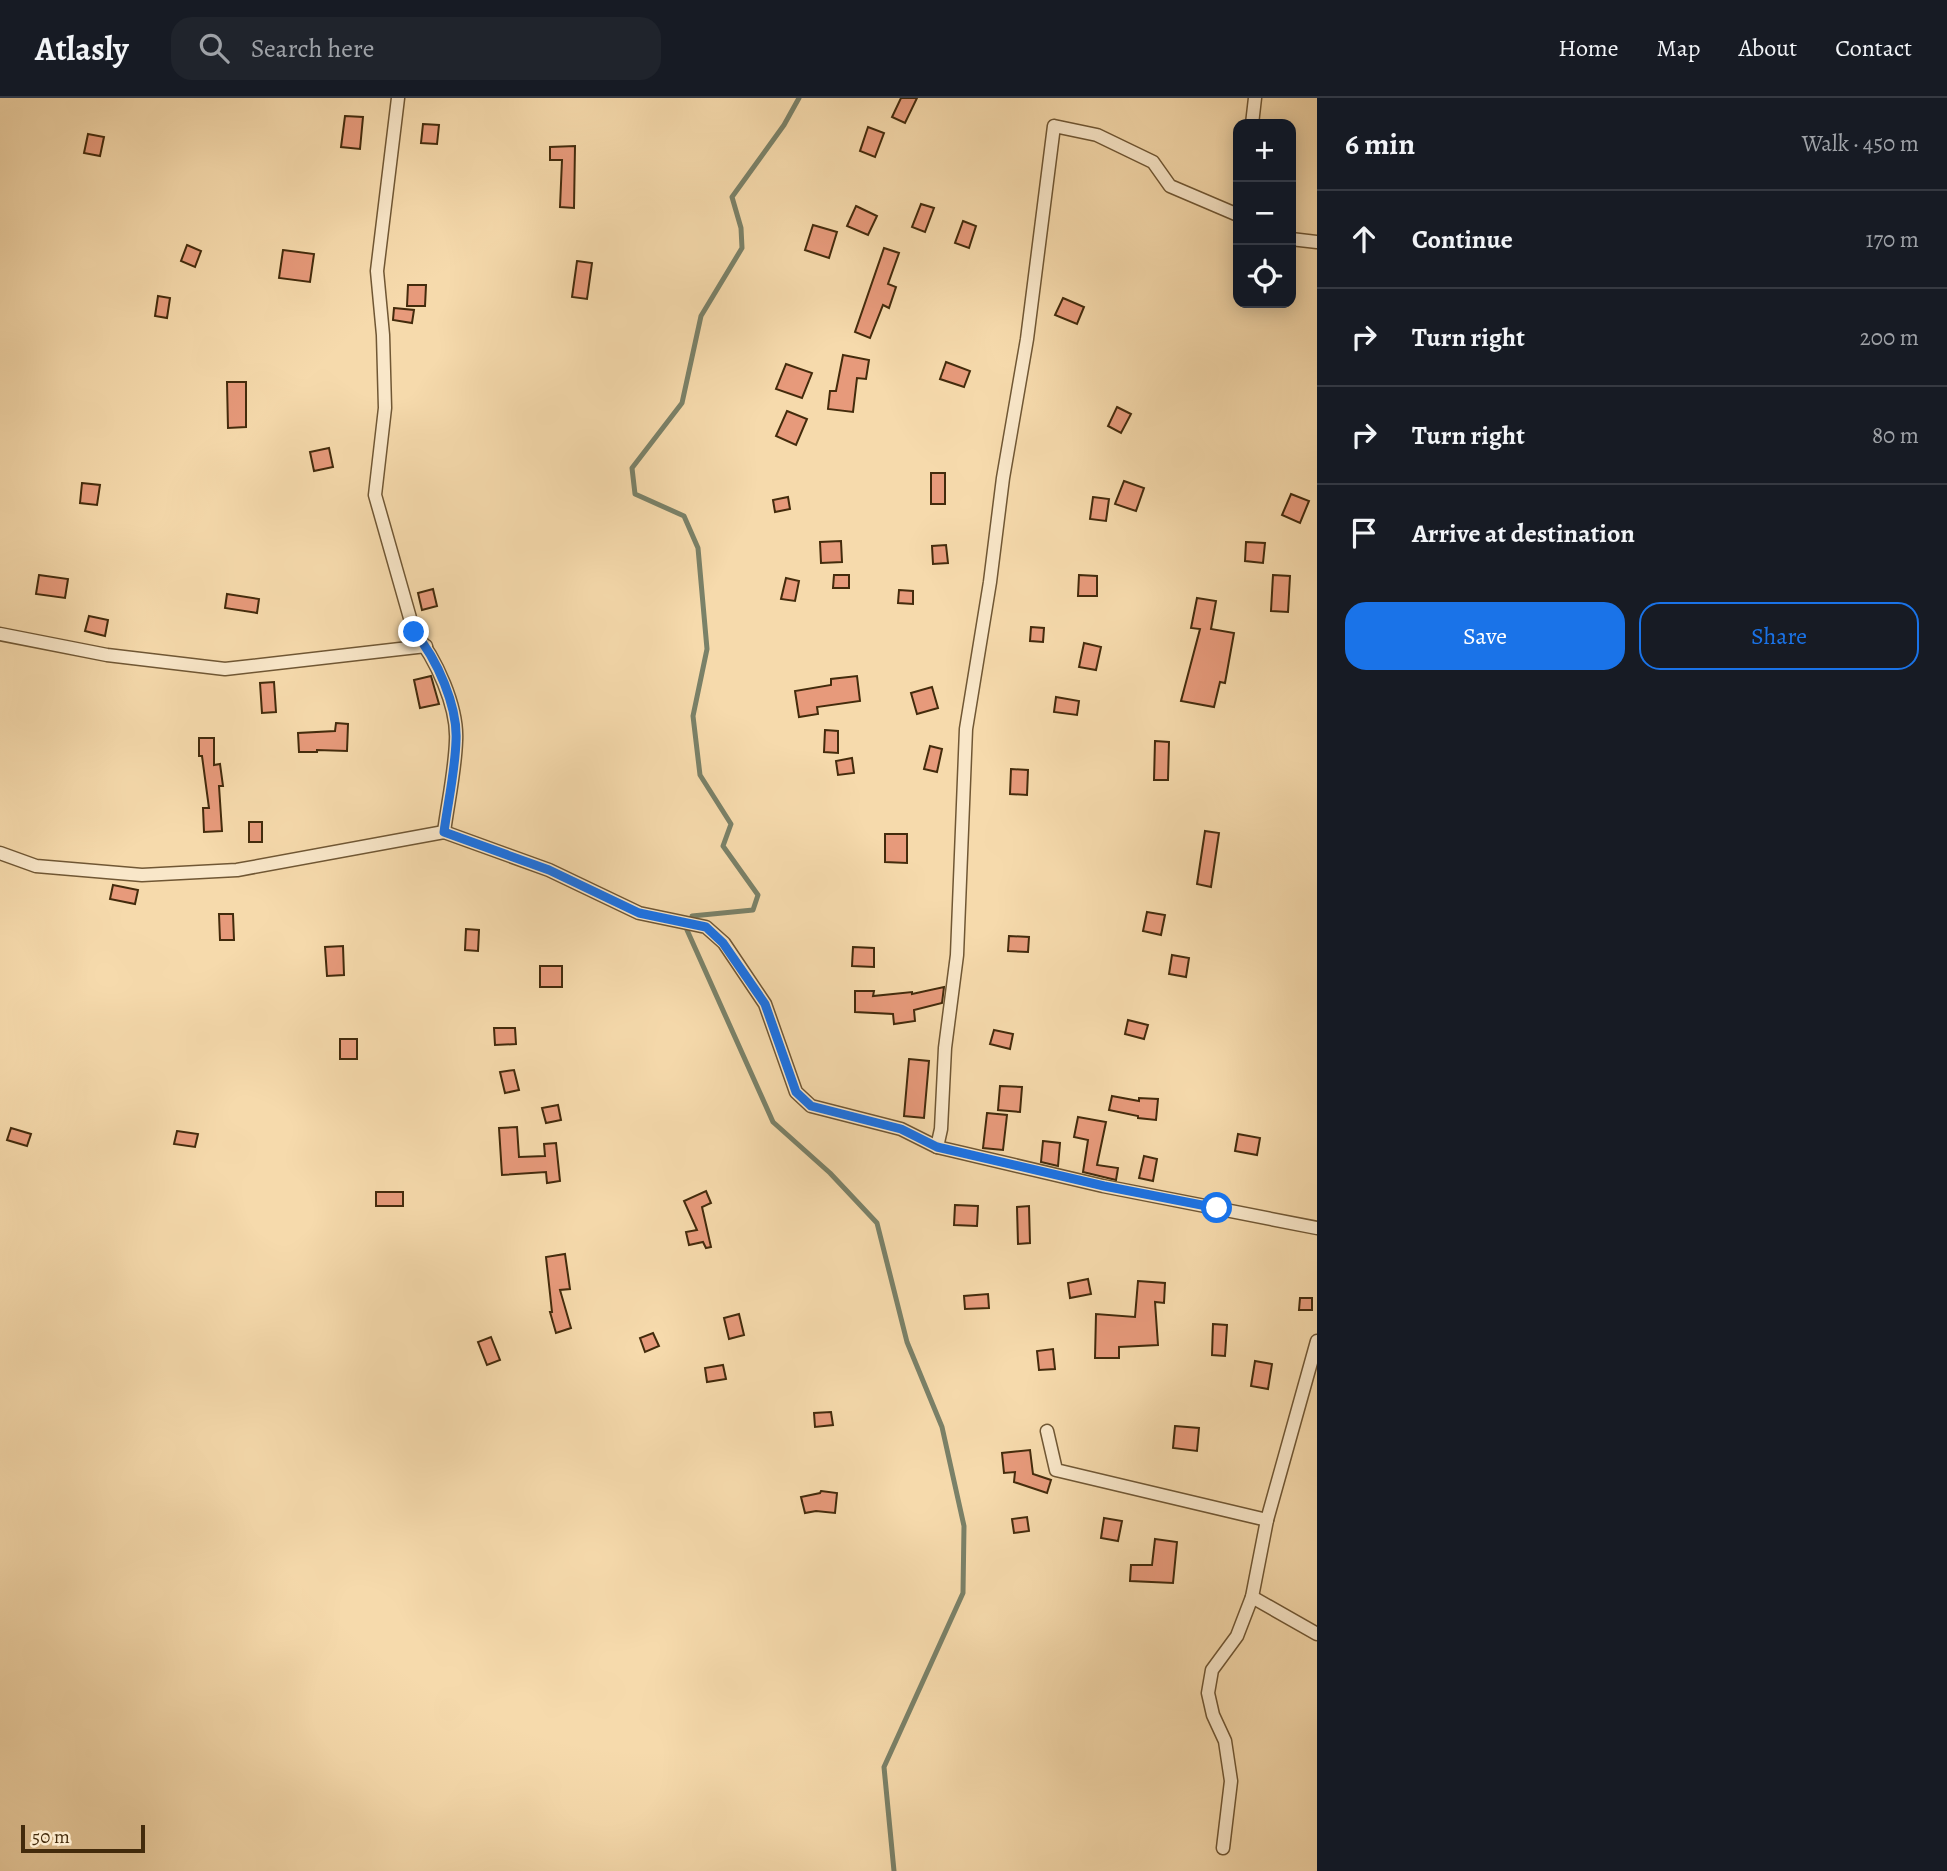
<!DOCTYPE html>
<html lang="en">
<head>
<meta charset="utf-8">
<style>
  body { margin:0; font-family:Alegreya,serif; background:#20242c; color:#f1f3f6 }
  .controls { position:absolute; right:21px; top:21px; display:grid; overflow:hidden; border-radius:14px; box-shadow:0 4px 18px #0003 }
  .controls button { width:63px; height:63px; display:grid; place-items:center; padding:0; border:0; border-bottom:2px solid #363941; background:#171b24; color:#f1f3f6; font:35px sans-serif }
  .scale { position:absolute; left:21px; bottom:18px; width:124px; box-sizing:border-box; padding-left:7px; border:4px solid #432b0c; border-top:0; font-size:19px; line-height:24px; white-space:nowrap; color:#432b0c; -webkit-text-stroke:5px #f9e7c9; paint-order:stroke }
  .stop { position:absolute; width:21px; height:21px; margin:-16px; border:5px solid #1a73e8; border-radius:50%; background:#fff }
  .stop.end { background:#1a73e8; border-color:#fff; box-shadow:0 2px 7px #0008 }
  .list { margin:0; padding:0; list-style:none }
  h2 { display:flex; justify-content:space-between; align-items:center; height:91px; margin:0; padding:0 28px; font-size:30px }
  h2 small { font-size:23px; font-weight:400; color:#9ea1a6 }
  .list li { display:grid; grid-template-columns:46px 1fr auto; gap:21px; align-items:center; box-sizing:border-box; height:98px; padding:0 28px; border-top:2px solid #363941 }
  .list b { display:block; font-size:26px; white-space:nowrap }
  .list em { font-size:23px; font-style:normal; color:#9ea1a6 }
  .actions { display:flex; gap:14px; padding:21px 28px }
  .actions a { flex:1; padding:16px 0; border:2px solid #1a73e8; border-radius:21px; text-align:center; font-size:24px; color:#1a73e8 }
  .actions .main { background:#1a73e8; color:#fff }
  .icon { flex:none; width:38px; height:38px; fill:none; stroke:currentColor; stroke-width:2; stroke-linecap:round; stroke-linejoin:round }
  .map { position:relative; flex:none; width:1317px; height:1773px; overflow:hidden }
  header { display:flex; align-items:center; gap:42px; box-sizing:border-box; height:98px; padding:0 35px; background:#171b24; border-bottom:2px solid #363941 }
  header strong { font-size:33px }
  nav { display:flex; gap:38px; margin-inline-start:auto; font-size:24px }
  .search { width:490px; height:63px; background:#20242c; display:flex; align-items:center; gap:18px; box-sizing:border-box; padding:0 24px; border-radius:21px; color:#9ea1a6; font-size:26px }
  main { display:flex }
  aside { flex:1; background:#171b24 }
  .map>svg:first-child { display:block }
  .lines { fill:none; stroke-linecap:round; stroke-linejoin:round }
  .stream { stroke:#7a8168; stroke-width:5 }
  .building { fill:#e79a7b; stroke:#432b0c; stroke-width:2 }
  .minor-casing { stroke:#705734; stroke-width:15 }
  .minor { stroke:#f9e7c9; stroke-width:12 }
  .route { stroke:#1a73e8; stroke-width:9 }
</style>
</head>
<body>
<header>
<strong>Atlasly</strong>
<div class="search"><svg class="icon" aria-label="search" viewBox="0 0 24 24"><circle cx="10" cy="10" r="6"/><path d="M15 15l6 6"/></svg>Search here</div>
<nav><a>Home</a><a>Map</a><a>About</a><a>Contact</a></nav>
</header>
<main>
<div class="map">
<svg width="1317" height="1773" viewBox="0 0 1317 1773">
  <rect width="100%" height="100%" fill="#f6daac"/>
  <filter id="stains"><feTurbulence type="fractalNoise" baseFrequency=".00286" numOctaves="4"/><feColorMatrix values="0 0 0 0 .2 0 0 0 0 .09 0 0 0 0 .02 0 0 0 .5 -.17"/></filter>
  <radialGradient id="worn" r=".72"><stop offset=".6" stop-color="#630" stop-opacity="0"/><stop offset="1" stop-color="#630" stop-opacity=".3"/></radialGradient>
  <g class="lines">
    <g class="stream">
      <polyline points="692,818 753,812 758,797 723,748 731,726 700,677 693,618 707,551 698,450 684,418 635,396 632,370 682,305 701,218 742,150 741,130 732,99 784,27 799,0"/>
      <polyline points="687,832 773,1024 830,1075 877,1125 907,1244 942,1329 964,1428 963,1495 884,1669 894,1773"/>
    </g>
  </g>
  <g class="building">
    <polygon points="901,0 917,0 905,25 892,19"/>
    <polygon points="345,18 363,19 360,51 341,49"/>
    <polygon points="423,26 439,27 437,46 421,45"/>
    <polygon points="868,29 884,35 875,59 860,53"/>
    <polygon points="88,36 104,39 100,58 84,55"/>
    <polygon points="575,48 574,110 560,109 562,62 550,62 550,49"/>
    <polygon points="921,106 934,110 925,134 912,129"/>
    <polygon points="856,108 877,118 868,137 847,128"/>
    <polygon points="963,123 976,128 969,150 955,145"/>
    <polygon points="813,127 837,134 829,160 805,152"/>
    <polygon points="187,147 201,153 195,169 181,163"/>
    <polygon points="884,150 899,155 888,186 896,189 889,210 883,207 870,240 855,234"/>
    <polygon points="283,152 314,156 310,184 279,180"/>
    <polygon points="577,163 592,165 587,201 572,199"/>
    <polygon points="408,187 426,187 425,208 407,208"/>
    <polygon points="158,198 170,200 167,220 155,218"/>
    <polygon points="1063,200 1084,209 1077,226 1055,217"/>
    <polygon points="394,210 414,212 412,225 393,222"/>
    <polygon points="843,257 869,262 866,281 857,280 853,314 828,311 830,293 836,293"/>
    <polygon points="946,264 970,273 964,289 940,281"/>
    <polygon points="786,266 812,275 802,300 776,291"/>
    <polygon points="227,284 246,284 246,329 228,330"/>
    <polygon points="1117,309 1131,316 1121,335 1108,328"/>
    <polygon points="787,313 807,321 796,347 776,338"/>
    <polygon points="329,350 333,369 314,373 310,354"/>
    <rect x="931" y="375" width="14" height="31"/>
    <polygon points="1124,383 1144,390 1136,413 1115,406"/>
    <polygon points="82,385 100,387 97,407 80,405"/>
    <polygon points="1291,396 1309,403 1300,425 1282,417"/>
    <polygon points="788,399 790,411 775,414 773,402"/>
    <polygon points="1093,399 1109,401 1106,423 1090,421"/>
    <polygon points="841,443 842,464 821,465 820,444"/>
    <polygon points="1246,444 1265,445 1263,465 1245,463"/>
    <polygon points="946,447 948,465 933,466 932,448"/>
    <polygon points="39,477 68,481 65,500 36,496"/>
    <polygon points="834,477 849,477 849,490 833,490"/>
    <polygon points="1079,477 1097,478 1097,498 1078,498"/>
    <polygon points="1273,477 1290,478 1288,514 1271,513"/>
    <polygon points="786,480 799,483 795,503 781,501"/>
    <polygon points="433,491 437,508 422,512 418,495"/>
    <polygon points="899,492 913,493 913,506 898,505"/>
    <polygon points="227,496 259,501 257,515 225,510"/>
    <polygon points="1197,500 1216,503 1211,531 1234,535 1225,585 1220,584 1214,609 1181,603 1200,531 1191,530"/>
    <polygon points="89,518 108,522 105,538 85,533"/>
    <polygon points="1031,529 1044,530 1043,544 1030,543"/>
    <polygon points="1084,545 1101,549 1096,572 1079,569"/>
    <polygon points="431,578 439,606 420,610 414,582"/>
    <polygon points="857,578 860,603 817,609 818,616 799,619 795,593 831,587 831,581"/>
    <polygon points="274,584 276,614 262,615 260,585"/>
    <polygon points="932,589 938,610 917,616 911,595"/>
    <polygon points="1056,599 1079,603 1077,617 1054,614"/>
    <polygon points="336,625 348,626 347,653 317,652 317,654 299,654 298,635 335,633"/>
    <polygon points="825,632 838,633 838,655 824,654"/>
    <polygon points="199,640 214,640 214,667 220,666 223,688 219,688 222,733 204,734 203,710 209,710 202,658 199,658"/>
    <polygon points="1155,643 1169,644 1168,682 1154,682"/>
    <polygon points="930,648 942,651 937,674 924,671"/>
    <polygon points="852,660 854,675 838,677 836,663"/>
    <polygon points="1011,671 1028,672 1027,697 1010,696"/>
    <rect x="249" y="724" width="13" height="20"/>
    <polygon points="1205,733 1219,735 1211,789 1197,786"/>
    <polygon points="885,736 907,736 907,765 885,764"/>
    <polygon points="113,787 138,792 135,806 110,801"/>
    <polygon points="1147,814 1165,817 1161,837 1143,833"/>
    <polygon points="219,816 233,816 234,842 220,842"/>
    <polygon points="466,831 479,832 478,853 465,852"/>
    <polygon points="1009,838 1029,839 1028,854 1008,853"/>
    <polygon points="343,848 344,877 327,878 325,849"/>
    <polygon points="853,849 874,850 874,869 852,868"/>
    <polygon points="1172,857 1189,860 1186,879 1169,876"/>
    <rect x="540" y="868" width="22" height="21"/>
    <polygon points="944,889 942,905 914,912 915,923 894,926 893,916 855,914 855,893 874,893 873,898 912,894 912,896"/>
    <polygon points="1128,922 1148,927 1144,941 1125,936"/>
    <polygon points="494,930 515,930 516,946 495,947"/>
    <polygon points="994,932 1013,936 1010,951 990,946"/>
    <rect x="340" y="941" width="17" height="20"/>
    <polygon points="909,961 929,963 924,1020 904,1018"/>
    <polygon points="514,972 519,992 505,995 500,974"/>
    <polygon points="1000,988 1022,989 1020,1014 998,1012"/>
    <polygon points="1112,998 1139,1003 1139,1000 1158,1001 1156,1022 1138,1020 1138,1018 1109,1012"/>
    <polygon points="558,1007 561,1022 546,1025 542,1010"/>
    <polygon points="987,1015 1007,1017 1003,1052 983,1050"/>
    <polygon points="1078,1019 1106,1024 1097,1067 1118,1070 1116,1082 1083,1074 1088,1042 1074,1039"/>
    <polygon points="517,1029 519,1059 545,1058 544,1046 556,1045 560,1083 547,1085 546,1074 502,1077 499,1030"/>
    <polygon points="11,1030 31,1036 27,1048 7,1042"/>
    <polygon points="177,1033 198,1036 195,1049 174,1046"/>
    <polygon points="1238,1036 1260,1040 1257,1057 1235,1053"/>
    <polygon points="1043,1043 1060,1045 1058,1068 1041,1064"/>
    <polygon points="1144,1058 1157,1061 1153,1083 1139,1080"/>
    <polygon points="706,1093 711,1105 702,1109 711,1149 706,1150 703,1144 689,1147 686,1134 697,1132 684,1103"/>
    <rect x="376" y="1094" width="27" height="14"/>
    <polygon points="955,1107 978,1108 977,1128 954,1127"/>
    <polygon points="1029,1108 1030,1145 1018,1146 1017,1109"/>
    <polygon points="565,1156 570,1191 560,1192 571,1230 556,1235 550,1214 552,1214 546,1159"/>
    <polygon points="1088,1181 1091,1196 1070,1200 1068,1185"/>
    <polygon points="1138,1183 1165,1185 1164,1205 1155,1204 1158,1247 1119,1249 1119,1260 1095,1260 1096,1216 1135,1219"/>
    <polygon points="988,1196 989,1210 965,1211 964,1198"/>
    <polygon points="1300,1200 1312,1200 1312,1212 1299,1212"/>
    <polygon points="739,1216 744,1237 729,1241 724,1220"/>
    <polygon points="1213,1226 1227,1227 1225,1258 1212,1257"/>
    <polygon points="653,1235 659,1248 645,1254 640,1240"/>
    <polygon points="491,1239 500,1262 487,1267 478,1244"/>
    <polygon points="1053,1251 1055,1271 1039,1272 1037,1253"/>
    <polygon points="1255,1263 1272,1266 1268,1291 1251,1288"/>
    <polygon points="723,1267 726,1281 707,1284 705,1270"/>
    <polygon points="831,1314 833,1327 815,1329 814,1315"/>
    <polygon points="1175,1328 1199,1330 1197,1353 1173,1350"/>
    <polygon points="1030,1352 1033,1376 1051,1382 1047,1395 1014,1384 1015,1374 1004,1375 1002,1355"/>
    <polygon points="821,1393 837,1395 835,1415 816,1413 805,1415 801,1399 820,1395"/>
    <polygon points="1027,1419 1029,1433 1014,1435 1012,1421"/>
    <polygon points="1104,1420 1122,1423 1118,1443 1101,1440"/>
    <polygon points="1155,1441 1177,1444 1173,1485 1130,1483 1131,1467 1152,1467"/>
  </g>
  <g class="lines">
    <g class="minor-casing">
      <g id="minor">
        <path d="M 398,0 L 377,173 L 383,237 L 385,310 L 375,397 L 414,534 C 436,560 458,609 456,643 C 455,673 448,704 444,734"/>
        <polyline points="1252,26 1255,0"/>
        <polyline points="1291,141 1317,144"/>
        <polyline points="0,536 107,557 225,571 426,548"/>
        <polyline points="0,755 36,768 142,777 237,772 444,734 549,772 639,815 706,829 724,845 765,906 796,994 811,1008 901,1031 937,1049 1103,1088 1317,1130"/>
        <polyline points="937,1049 941,1031 945,950 957,857 966,631 990,484 1003,380 1027,241 1054,28 1097,37 1153,64 1170,88 1238,117"/>
        <polyline points="1047,1333 1056,1372 1267,1422"/>
        <polyline points="1252,1499 1317,1536"/>
        <polyline points="1223,1750 1231,1683 1225,1643 1213,1617 1208,1595 1212,1572 1237,1538 1252,1499 1267,1422 1317,1243"/>
      </g>
    </g>
    <use href="#minor" class="minor"/>
  </g>
  <g class="lines">
    <path class="route" d="M 414,534 C 437,560 458,609 456,643 C 455,673 448,704 444,734 L 549,772 L 639,815 L 706,829 L 723,845 L 765,906 L 796,994 L 811,1008 L 901,1031 L 937,1049 L 1104,1088 L 1217,1110"/>
  </g>
  <rect width="100%" height="100%" filter="url(#stains)"/>
  <rect width="100%" height="100%" fill="url(#worn)"/>
</svg>
<div class="controls">
<button>+</button>
<button>−</button>
<button><svg class="icon" aria-label="locate" viewBox="0 0 24 24"><circle cx="12" cy="12" r="6"/><path d="M12 2v4M12 18v4M2 12h4M18 12h4"/></svg></button>
</div>
<div class="scale">50 m</div>
<div class="stop" style="left:1217px;top:1110px"></div>
<div class="stop end" style="left:414px;top:534px"></div>
</div>
<aside>
<h2>6 min<small>Walk · 450 m</small></h2>
<ul class="list">
<li><svg class="icon" aria-label="ahead" viewBox="0 0 24 24"><path d="M12 20V5M6 11l6-6 6 6"/></svg><div><b>Continue</b></div><em>170 m</em></li>
<li><svg class="icon" aria-label="right" viewBox="0 0 24 24"><path d="M7 20v-9h11M14 6l5 5-5 5"/></svg><div><b>Turn right</b></div><em>200 m</em></li>
<li><svg class="icon" aria-label="right" viewBox="0 0 24 24"><path d="M7 20v-9h11M14 6l5 5-5 5"/></svg><div><b>Turn right</b></div><em>80 m</em></li>
<li><svg class="icon" aria-label="arrive" viewBox="0 0 24 24"><path d="M6 21V4h12l-3 4 3 4H6"/></svg><div><b>Arrive at destination</b></div></li>
</ul>
<div class="actions"><a class="main">Save</a><a>Share</a></div>
</aside>
</main>
</body>
</html>
